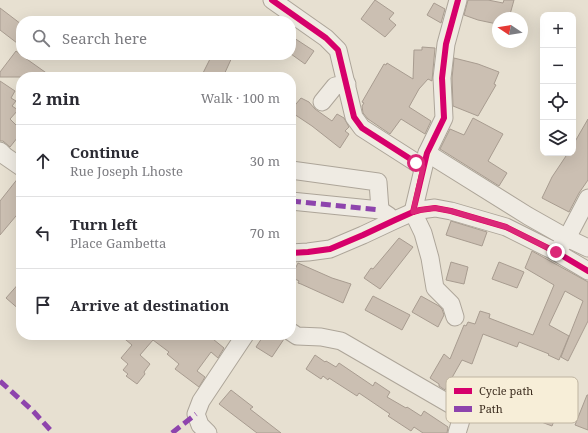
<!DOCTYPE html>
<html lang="en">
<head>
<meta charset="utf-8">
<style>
  body { margin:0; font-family:"Noto Serif",serif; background:#f2f2f3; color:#2b2b33 }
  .controls { position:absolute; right:12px; top:12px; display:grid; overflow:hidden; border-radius:8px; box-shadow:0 4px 16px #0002 }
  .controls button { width:36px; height:36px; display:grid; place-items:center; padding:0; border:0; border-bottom:1px solid #e1e1e2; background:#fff; color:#2b2b33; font:20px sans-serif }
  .compass { position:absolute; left:492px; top:12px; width:36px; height:36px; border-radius:50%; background:#fff; box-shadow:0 4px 16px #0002; rotate:282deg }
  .stop { position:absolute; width:12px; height:12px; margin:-9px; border:3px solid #db2777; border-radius:50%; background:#fff }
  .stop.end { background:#db2777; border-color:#fff; box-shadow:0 1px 4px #0008 }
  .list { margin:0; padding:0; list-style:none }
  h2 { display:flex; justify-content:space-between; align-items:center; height:52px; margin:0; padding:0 16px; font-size:17px }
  h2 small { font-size:13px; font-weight:400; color:#7c7c81 }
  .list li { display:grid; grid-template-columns:26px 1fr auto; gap:12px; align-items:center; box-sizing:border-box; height:72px; padding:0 16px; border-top:1px solid #e1e1e2 }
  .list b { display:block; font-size:15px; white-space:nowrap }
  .list p { margin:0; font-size:13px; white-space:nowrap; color:#7c7c81 }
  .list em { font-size:13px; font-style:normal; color:#7c7c81 }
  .icon { flex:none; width:22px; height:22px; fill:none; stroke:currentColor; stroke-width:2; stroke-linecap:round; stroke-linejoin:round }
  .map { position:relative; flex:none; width:588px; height:433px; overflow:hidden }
  .search { position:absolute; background:#fff; box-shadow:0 4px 16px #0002; left:16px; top:16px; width:280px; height:44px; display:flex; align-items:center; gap:10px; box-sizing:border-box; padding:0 14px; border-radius:16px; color:#7c7c81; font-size:15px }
  .panel { position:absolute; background:#fff; box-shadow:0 4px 16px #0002; left:16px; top:72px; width:280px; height:268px; border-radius:16px }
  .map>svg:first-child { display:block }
  .building { fill:#cbbfb2; stroke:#a89c90 }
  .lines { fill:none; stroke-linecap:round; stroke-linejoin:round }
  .minor-casing { stroke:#ada599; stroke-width:19 }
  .minor { stroke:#efebe3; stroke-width:17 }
  .quiet { stroke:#8e44ad; stroke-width:5; stroke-dasharray:10 5; stroke-linecap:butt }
  .cycleway-casing { stroke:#f7eed8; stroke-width:8 }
  .cycleway { stroke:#d6006c; stroke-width:6 }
  .route { stroke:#db2777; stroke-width:5 }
  .key { fill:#f7eed8; stroke:#bfb4a1; stroke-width:1 }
  .key-label { font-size:11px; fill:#3d2e20 }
</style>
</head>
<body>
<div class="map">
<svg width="588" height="433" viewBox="0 0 588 433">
  <rect width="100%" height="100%" fill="#e7e0d1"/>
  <g class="building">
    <polygon points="375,0 394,13 389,19 396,25 385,37 361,19"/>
    <polygon points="468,0 488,0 503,3 504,0 514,0 509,18 498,18 497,24 478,20 464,15"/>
    <polygon points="434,3 445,9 441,23 427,15"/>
    <polygon points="0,8 21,24 21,38 17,43 0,30"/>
    <polygon points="291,36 314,51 305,64 291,54"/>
    <polygon points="422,47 435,48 432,81 428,79 419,89 409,107 431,121 425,134 401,119 390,134 368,119 363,113 362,106 364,103 362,102 384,64 386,65 387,63 413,79 414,50 422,50"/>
    <polygon points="16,51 21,55 52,77 0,77 0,72"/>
    <polygon points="212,55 233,55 223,77 201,77"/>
    <polygon points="454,58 478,64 499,72 494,84 496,85 478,116 453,106 452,78"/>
    <polygon points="0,81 15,91 11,98 16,101 12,106 18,110 10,119 21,130 21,133 10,147 3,141 0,141"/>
    <polygon points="301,98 309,102 315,109 332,121 337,114 344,118 349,127 345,131 349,134 340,148 312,126 291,112 291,110"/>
    <polygon points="473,118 503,134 488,161 507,173 499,186 440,149 450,129 464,135"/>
    <polygon points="588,119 588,180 579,193 569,212 542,198 552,177 568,153 573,153 573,145"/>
    <polygon points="19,177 21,177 21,210 0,235 0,201"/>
    <polygon points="451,221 487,232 482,246 446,235"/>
    <polygon points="399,238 413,247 380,289 364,278 371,268 373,269"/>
    <polygon points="532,251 588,282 588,321 568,361 561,357 583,301 565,291 549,325 569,336 559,360 548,355 549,354 519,342 517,347 483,334 472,364 462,360 445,390 439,386 439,384 430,378 444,354 450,359 464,325 466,326 468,322 475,324 480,311 490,314 489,318 533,335 554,285 525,268"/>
    <polygon points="451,262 468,267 464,284 446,280"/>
    <polygon points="499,262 524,272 517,288 492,279"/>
    <polygon points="298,263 332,278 351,284 343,303 301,284 298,283 299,281 291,277"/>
    <polygon points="21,281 21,311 6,298"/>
    <polygon points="373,296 410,315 402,330 365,310"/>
    <polygon points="421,296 439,306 442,309 444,315 438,327 412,312"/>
    <polygon points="120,335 195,335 200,340 204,335 208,335 224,348 218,358 211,352 197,371 205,377 199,387 175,369 179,364 167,354 169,352 153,340 140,355 150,364 144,372 145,374 137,384 126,376 128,374 123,370 128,364 121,358 132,345"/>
    <polygon points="264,335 282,335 284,339 272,357 256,347"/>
    <polygon points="315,355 325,362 326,361 336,367 339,363 373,386 375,382 390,392 387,397 406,408 407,407 421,416 424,411 448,427 447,433 423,433 414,427 411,431 388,416 390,414 359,393 357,396 329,378 328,380 323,376 321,379 306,369"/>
    <polygon points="231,390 253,407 250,409 281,433 257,433 219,404"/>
    <polygon points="587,395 588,395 588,430 575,425"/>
    <polygon points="543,402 559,408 552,426 536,420"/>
  </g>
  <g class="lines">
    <g class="minor-casing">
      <g id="minor">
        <polyline points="272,0 326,38 338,50 354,117 362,128 423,167"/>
        <polyline points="322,102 335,86 347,84"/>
        <polyline points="0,151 5,156 21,167"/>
        <polyline points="427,153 528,216 567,238 588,248"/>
        <polyline points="291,170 378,182 380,210"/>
        <polyline points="291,201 380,210 389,216"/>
        <polyline points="413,212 427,153 444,118 442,78 446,44 458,0"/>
        <polyline points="413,212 423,233 430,258 435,288 451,304 455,317"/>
        <polyline points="560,247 567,238 588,198"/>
        <polyline points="291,253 308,252 330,249 363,235 395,220 413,212 420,210 435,208 451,211 506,227 556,252 588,271"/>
        <polyline points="291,332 297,336 321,337 341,341 460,410 461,420 457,433"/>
        <polyline points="208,433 200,425 196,414 201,401 245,335"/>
      </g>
    </g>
    <use href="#minor" class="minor"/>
    <g class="quiet">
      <polyline points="291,201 380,210"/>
      <polyline points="0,381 33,411 53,433"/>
      <polyline points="172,433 196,414"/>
    </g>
    <g class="cycleway-casing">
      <g id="cycleway">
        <polyline points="272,0 326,38 338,50 354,117 362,128 423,167"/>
        <polyline points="413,212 427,153 444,118 442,78 446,44 458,0"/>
        <polyline points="291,253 308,252 330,249 363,235 395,220 413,212 420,210 435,208 451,211 506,227 556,252 588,271"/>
      </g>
    </g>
    <use href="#cycleway" class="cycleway"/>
  </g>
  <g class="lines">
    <polyline class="route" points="416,163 423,167 413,212 420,210 435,208 451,211 506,227 556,252"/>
  </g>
  <rect x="446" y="377" width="132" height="46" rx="6" class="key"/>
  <rect x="454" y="388" width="18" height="6" fill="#d6006c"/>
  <rect x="454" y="406" width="18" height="6" fill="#8e44ad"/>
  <g class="key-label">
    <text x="479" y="395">Cycle path</text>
    <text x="479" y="413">Path</text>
  </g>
</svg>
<div class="controls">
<button>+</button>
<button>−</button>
<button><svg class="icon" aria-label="locate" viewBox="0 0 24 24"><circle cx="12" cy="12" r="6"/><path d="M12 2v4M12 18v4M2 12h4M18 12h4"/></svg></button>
<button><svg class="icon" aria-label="layers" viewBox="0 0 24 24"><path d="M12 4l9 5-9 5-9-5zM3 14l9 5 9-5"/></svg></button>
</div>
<svg class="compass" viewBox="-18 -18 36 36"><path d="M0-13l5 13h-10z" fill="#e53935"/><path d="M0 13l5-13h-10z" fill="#7c7c81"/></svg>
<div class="stop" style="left:416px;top:163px"></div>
<div class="stop end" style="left:556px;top:252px"></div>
<div class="search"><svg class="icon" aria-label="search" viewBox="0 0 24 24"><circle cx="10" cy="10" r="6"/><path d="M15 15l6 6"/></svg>Search here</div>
<section class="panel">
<h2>2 min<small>Walk · 100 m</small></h2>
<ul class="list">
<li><svg class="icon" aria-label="ahead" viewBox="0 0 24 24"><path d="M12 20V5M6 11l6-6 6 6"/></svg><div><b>Continue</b><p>Rue Joseph Lhoste</p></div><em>30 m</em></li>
<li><svg class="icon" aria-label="left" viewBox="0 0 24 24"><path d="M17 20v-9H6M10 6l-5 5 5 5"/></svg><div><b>Turn left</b><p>Place Gambetta</p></div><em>70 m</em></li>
<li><svg class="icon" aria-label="arrive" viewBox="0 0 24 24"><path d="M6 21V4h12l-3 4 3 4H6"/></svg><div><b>Arrive at destination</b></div></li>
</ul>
</section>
</div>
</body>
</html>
